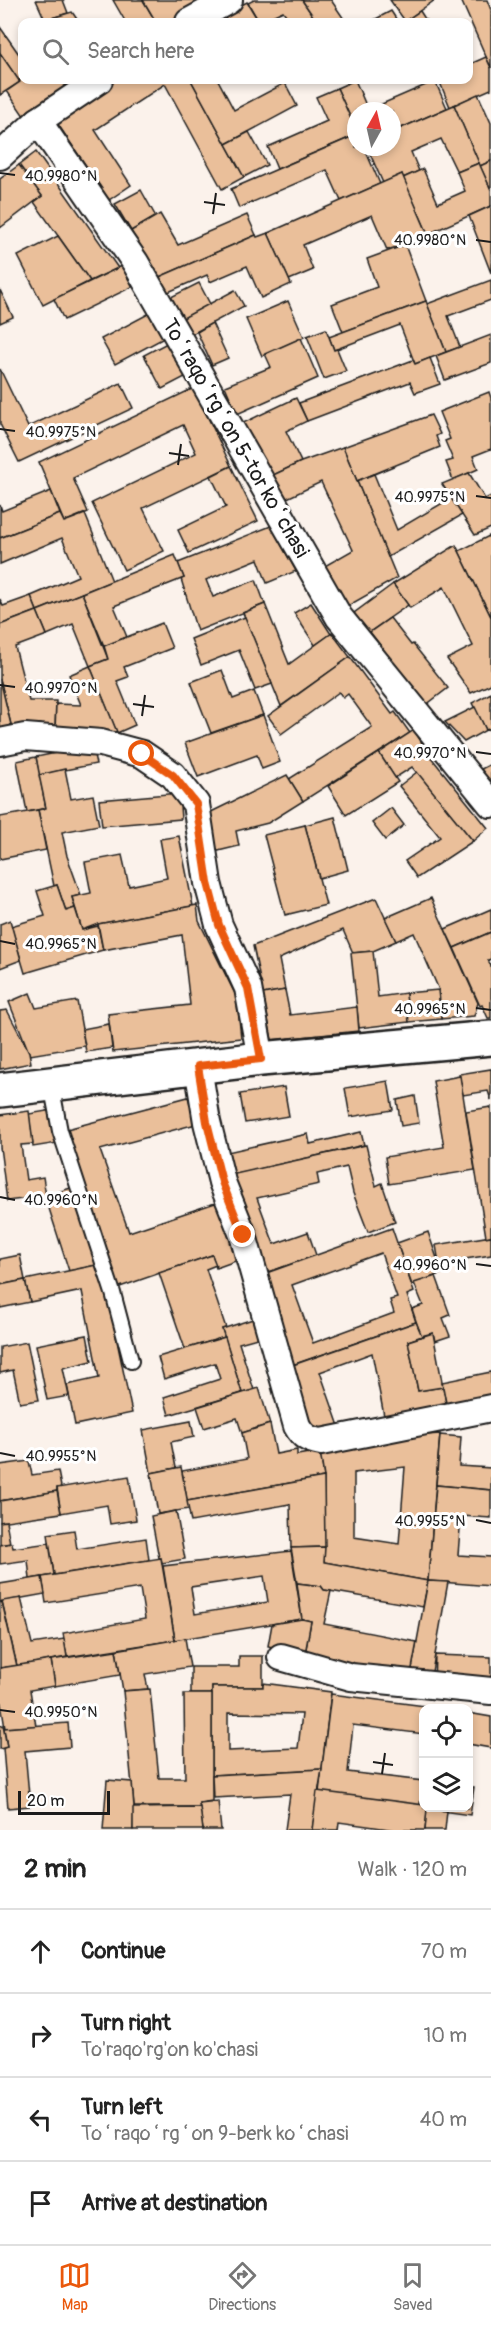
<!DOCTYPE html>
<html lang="en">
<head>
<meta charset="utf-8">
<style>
  body { margin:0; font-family:Pangolin,sans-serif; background:#f6f6f6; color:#222 }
  .controls { position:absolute; right:18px; bottom:18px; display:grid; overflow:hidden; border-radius:12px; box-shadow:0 3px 9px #0003 }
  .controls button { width:54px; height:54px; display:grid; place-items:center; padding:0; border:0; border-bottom:2px solid #e0e0e0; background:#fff; color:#222; font:30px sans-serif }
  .compass { position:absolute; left:347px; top:102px; width:54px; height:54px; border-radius:50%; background:#fff; box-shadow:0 3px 9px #0003; rotate:8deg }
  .scale { position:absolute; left:18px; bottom:15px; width:92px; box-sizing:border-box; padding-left:6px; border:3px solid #1c1c1c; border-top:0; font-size:16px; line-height:21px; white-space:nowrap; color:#1c1c1c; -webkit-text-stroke:4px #fff; paint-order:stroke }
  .stop { position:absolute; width:18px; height:18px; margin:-14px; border:4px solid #ea580c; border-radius:50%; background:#fff }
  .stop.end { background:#ea580c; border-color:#fff; box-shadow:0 2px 6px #0008 }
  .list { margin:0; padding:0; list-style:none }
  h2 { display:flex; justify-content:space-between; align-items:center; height:78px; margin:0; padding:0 24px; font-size:26px }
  h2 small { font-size:20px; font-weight:400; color:#767676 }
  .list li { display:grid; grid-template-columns:39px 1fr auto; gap:18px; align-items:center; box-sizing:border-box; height:84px; padding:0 24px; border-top:2px solid #e0e0e0 }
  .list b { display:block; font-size:22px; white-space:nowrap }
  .list p { margin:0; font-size:20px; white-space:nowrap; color:#767676 }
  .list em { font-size:20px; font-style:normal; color:#767676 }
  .icon { flex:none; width:33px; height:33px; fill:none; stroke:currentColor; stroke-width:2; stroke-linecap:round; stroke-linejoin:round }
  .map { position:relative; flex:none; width:491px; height:1830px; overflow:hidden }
  .search { position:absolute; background:#fff; box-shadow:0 3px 9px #0003; left:18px; right:18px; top:18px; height:66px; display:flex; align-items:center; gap:15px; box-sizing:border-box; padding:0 21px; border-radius:12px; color:#767676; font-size:22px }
  .sheet { height:414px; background:#fff }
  nav { display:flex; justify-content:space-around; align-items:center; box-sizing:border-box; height:84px; border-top:2px solid #e0e0e0; background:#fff; font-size:16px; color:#767676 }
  nav a { display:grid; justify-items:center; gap:3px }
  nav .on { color:#ea580c }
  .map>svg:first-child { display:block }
  .building { fill:#eabf9a; stroke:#1c1c1c; stroke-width:1.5; fill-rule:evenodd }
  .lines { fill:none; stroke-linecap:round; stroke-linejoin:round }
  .lane-casing { stroke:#1c1c1c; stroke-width:18 }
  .street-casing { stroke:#1c1c1c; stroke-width:30 }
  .secondary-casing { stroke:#1c1c1c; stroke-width:38 }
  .lane { stroke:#fff; stroke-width:14 }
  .street { stroke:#fff; stroke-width:26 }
  .secondary { stroke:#fff; stroke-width:33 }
  .route { stroke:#ea580c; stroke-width:8 }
  .ticks { fill:none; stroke:#1c1c1c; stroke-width:2 }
  .labels { text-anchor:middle; stroke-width:6; stroke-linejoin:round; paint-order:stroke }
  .street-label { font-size:21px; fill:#1c1c1c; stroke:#fff }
  .ticks-label { font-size:15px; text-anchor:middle; fill:#1c1c1c; stroke:#fff; stroke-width:6; stroke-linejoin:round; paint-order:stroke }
</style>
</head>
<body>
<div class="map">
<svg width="491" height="1830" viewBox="0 0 491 1830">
  <rect width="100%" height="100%" fill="#fbf2eb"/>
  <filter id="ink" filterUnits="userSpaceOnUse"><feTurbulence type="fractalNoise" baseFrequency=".0167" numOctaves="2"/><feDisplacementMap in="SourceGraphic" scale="12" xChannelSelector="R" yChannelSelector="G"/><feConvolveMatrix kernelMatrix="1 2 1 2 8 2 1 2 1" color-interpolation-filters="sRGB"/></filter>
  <g filter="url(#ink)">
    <g class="building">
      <polygon points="36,0 63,0 68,13 45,20"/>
      <polygon points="113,0 143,0 156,22 122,22 125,21"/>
      <polygon points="143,0 213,0 174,22 156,22"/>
      <polygon points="254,0 302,0 317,22 291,22 283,11 259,22 248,3"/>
      <polygon points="302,0 331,0 346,22 317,22"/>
      <polygon points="390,0 435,0 405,21"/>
      <polygon points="461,0 487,0 491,10 491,68"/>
      <polygon points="247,2 259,22 211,22"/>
      <polygon points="391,11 398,22 370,22"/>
      <polygon points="420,11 427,22 406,22 405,21"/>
      <polygon points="72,12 79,22 46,22 45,20"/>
      <polygon points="0,27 21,57 22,56 22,78 19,81 0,53"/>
      <polygon points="0,53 20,82 0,95"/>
      <polygon points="486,57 491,68 491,89 450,107 439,80 468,80 468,65"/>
      <polygon points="22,78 68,80 74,87 26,119 7,91 20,82 19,81"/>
      <polygon points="116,80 191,80 244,177 222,189 165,84 95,130 131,185 109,200 55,120"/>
      <polygon points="191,80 218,80 234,110 285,83 297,106 226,144"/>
      <polygon points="355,80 368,110 435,81 447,108 392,132 392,111 356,111 356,130 337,88"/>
      <polygon points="337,88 356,130 356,135 277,169 268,147 327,121 316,97"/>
      <polygon points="478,94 491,123 491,161 480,166 454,105"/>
      <polygon points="454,105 479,163 457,172 441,139 411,152 419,171 403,178 402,174 383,183 367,147 392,147 392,132"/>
      <polygon points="249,132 267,165 244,177 226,144"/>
      <polygon points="356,135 356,147 364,147 380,184 341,201 327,170 239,208 231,189"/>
      <polygon points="36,152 118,268 90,281 34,202 42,196 19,165"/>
      <polygon points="491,161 491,190 480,166"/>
      <polygon points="479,163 491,190 491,206 428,234 403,178 423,169 438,203 465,191 457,172"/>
      <polygon points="19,165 42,196 0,228 0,179"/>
      <polygon points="402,174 429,237 387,250 372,215 303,245 313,270 289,280 268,233"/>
      <polygon points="141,190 156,217 131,231 115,204"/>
      <polygon points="491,206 491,273 469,216"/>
      <polygon points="160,214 178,245 247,215 256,235 157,278 131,231"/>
      <polygon points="268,233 291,284 261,298 247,266 210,282 207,275 166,293 157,278 256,235 257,237"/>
      <polygon points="58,236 90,281 43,305 18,256"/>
      <polygon points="405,245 426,301 343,332 332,304 377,287 367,259"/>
      <polygon points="126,264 136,285 64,320 54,299"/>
      <polygon points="491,280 491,300 448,316 460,347 446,352 427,304"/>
      <polygon points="199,283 210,304 180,320 169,298"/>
      <polygon points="0,290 13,317 0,323"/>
      <polygon points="235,290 244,306 192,334 183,318"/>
      <polygon points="288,301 304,337 262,356 246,319"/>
      <polygon points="426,301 446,352 415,364 400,325 334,350 329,337"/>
      <polygon points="150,313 164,338 115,364 101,339"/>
      <polygon points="212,323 228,358 212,365 197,332"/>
      <polygon points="326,329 334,350 337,349 346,371 324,379 307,336"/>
      <polygon points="491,335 491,363 445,380 436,356"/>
      <polygon points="301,338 318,378 237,414 225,386 271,367 265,354"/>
      <polygon points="167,343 185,377 162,389 144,355"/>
      <polygon points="430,358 440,384 415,393 410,382 307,421 299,403 413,360 415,364"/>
      <polygon points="0,369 28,427 121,383 133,408 19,462 0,424"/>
      <polygon points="194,388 231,466 143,508 164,551 124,570 92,503 196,453 183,425 73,478 88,512 64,522 39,462"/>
      <polygon points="489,392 491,398 491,449 473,456 478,469 453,480 446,462 453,460 445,441 450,439 439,412"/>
      <polygon points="296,398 307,421 286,431 301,462 269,477 243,423"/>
      <polygon points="431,415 440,434 436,436 440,447 357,481 343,447"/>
      <polygon points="343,447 397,578 346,607 323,567 353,550 321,482 283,500 271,476 301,462"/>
      <polygon points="231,466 258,521 189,553 178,530 226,507 211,476"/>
      <polygon points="469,473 485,499 491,496 491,528 475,535 442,484"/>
      <polygon points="374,474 397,530 451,498 462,515 388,557 357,481"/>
      <polygon points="51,491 60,514 0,538 0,505 2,511"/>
      <polygon points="60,514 64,522 85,514 112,581 37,611 31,596 78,576 62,538 0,564 0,538"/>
      <polygon points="271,526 296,571 267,583 258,559 206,580 213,597 256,580 265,604 197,631 181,579 184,578 178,563"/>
      <polygon points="491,535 491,617 459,551"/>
      <polygon points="456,545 491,617 491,684 471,693 447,659 473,646 444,587 410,608 393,584"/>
      <polygon points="175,555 184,578 114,606 127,637 104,646 82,593"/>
      <polygon points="393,584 408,605 368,633 354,613"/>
      <polygon points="82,593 108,659 90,666 73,624 47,635 37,611"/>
      <polygon points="31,596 37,611 0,625 0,599 3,606"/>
      <polygon points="311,603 331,634 315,645 294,613"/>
      <polygon points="265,604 289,664 332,633 350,657 281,706 243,613"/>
      <polygon points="37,611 47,635 15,647 29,701 56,701 55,730 12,729 0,679 0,625"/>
      <polygon points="245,617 272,684 255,690 239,650 201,665 191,639"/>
      <polygon points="390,618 411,645 413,644 448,688 426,705 370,632"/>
      <polygon points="162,623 172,648 124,667 128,677 117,681 135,725 117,733 90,666 108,659 104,646"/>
      <polygon points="350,657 392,714 395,712 410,733 303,801 289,779 372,727 348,694 343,698 339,692 281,734 268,716"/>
      <polygon points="90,666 117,732 55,730 56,704 81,705 69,675"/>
      <polygon points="222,670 233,699 254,691 263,715 211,733 191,682"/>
      <polygon points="0,679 12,729 0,732"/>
      <polygon points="491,693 491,728 486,730 472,703"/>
      <polygon points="475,707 486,730 464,742 445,722"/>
      <polygon points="263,715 280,762 262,769 257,755 198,777 185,743"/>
      <polygon points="414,730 430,756 488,828 473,841 412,767 395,778 379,753"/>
      <polygon points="92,746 96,764 39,775 36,757"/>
      <polygon points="379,753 398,782 346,815 328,786"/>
      <polygon points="36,757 46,808 27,812 17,761"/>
      <polygon points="491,764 491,784 481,769"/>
      <polygon points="65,769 71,799 93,795 99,825 62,832 67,856 81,895 72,897 75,908 66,911 57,885 54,886 38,810 46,808 39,775"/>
      <polygon points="417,772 473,841 417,878 405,861 440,837 399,786"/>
      <polygon points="287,775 303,801 268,823 236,831 239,846 214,852 205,815"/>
      <polygon points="179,793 181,819 102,826 99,800"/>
      <polygon points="391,808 404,825 385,840 372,823"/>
      <polygon points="38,810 46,850 0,859 0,817"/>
      <polygon points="335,817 348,870 319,878 305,825"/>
      <polygon points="305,825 326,905 285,915 264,835"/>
      <polygon points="179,836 193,906 98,924 82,930 72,897 91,893 85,862 122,855 129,886 167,878 160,839"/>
      <polygon points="57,885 66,911 75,908 82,930 98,926 103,950 25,973 11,926 45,916 37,891"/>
      <polygon points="376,898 396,941 373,951 353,953 343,930 279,959 285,990 263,994 253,946"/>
      <polygon points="431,898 478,1003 474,1016 441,1019 439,990 414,933 396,941 385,918"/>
      <polygon points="197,905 199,921 237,998 241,1038 113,1052 108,1014 190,1005 182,935 103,950 98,924"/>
      <polygon points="491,909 491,932 454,948 445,929"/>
      <polygon points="10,920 21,960 0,968 0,924"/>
      <polygon points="491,932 491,959 488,960 491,966 491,1018 488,1018 482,1005 480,1006 454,948"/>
      <polygon points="373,951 378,997 406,993 409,1022 359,1028 351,953"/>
      <polygon points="285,990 290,1015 357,1007 359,1031 272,1040 263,994"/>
      <polygon points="438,990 441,1019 409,1022 406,993"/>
      <polygon points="30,993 36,1008 77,1001 85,1046 30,1055 9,1002"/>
      <polygon points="7,1010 29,1052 31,1063 0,1069 0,1011"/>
      <polygon points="109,1024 112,1048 86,1052 82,1029"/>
      <polygon points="491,1069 491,1100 488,1091 463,1095 459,1074"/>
      <polygon points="460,1076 475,1170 389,1184 385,1157 444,1147 433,1081"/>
      <polygon points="388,1081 393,1110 350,1117 345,1088"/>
      <polygon points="284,1087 289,1116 245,1123 240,1094"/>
      <polygon points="415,1096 419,1123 401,1126 397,1100"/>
      <polygon points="188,1097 196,1124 100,1150 129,1232 221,1201 241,1259 216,1268 212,1255 117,1288 63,1130"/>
      <polygon points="491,1107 491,1236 486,1237 466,1111"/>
      <polygon points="52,1110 58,1143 33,1147 29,1114"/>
      <polygon points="29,1111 33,1144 21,1145 26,1180 43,1177 46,1196 7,1201 0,1147 0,1115"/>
      <polygon points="361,1132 364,1145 229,1176 223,1153 308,1134 310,1144"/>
      <polygon points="366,1145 376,1186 382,1183 395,1222 368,1232 353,1193 347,1167 317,1174 319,1184 257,1198 274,1244 308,1232 316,1255 261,1275 226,1176"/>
      <polygon points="74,1187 98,1265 69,1271 45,1196"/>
      <path d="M 392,1228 L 414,1292 L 407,1295 L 416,1322 L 292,1365 L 258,1276 ZM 381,1253 L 397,1298 L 390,1300 L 394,1313 L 313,1343 L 292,1285 Z"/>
      <polygon points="428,1232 442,1273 412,1285 397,1243"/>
      <polygon points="491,1236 491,1255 439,1263 436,1245"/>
      <polygon points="20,1255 25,1280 0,1285 0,1259"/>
      <polygon points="212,1255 216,1265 206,1269 226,1328 222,1329 225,1337 185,1349 159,1273"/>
      <polygon points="101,1264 132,1413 75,1425 67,1385 99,1378 82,1291 30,1302 25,1280"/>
      <polygon points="436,1276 450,1315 443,1318 450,1336 435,1341 433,1333 421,1336 412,1309 423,1305 414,1283"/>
      <polygon points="25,1280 30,1302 0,1308 0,1285"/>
      <polygon points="256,1318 261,1337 239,1343 254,1390 242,1393 222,1329"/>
      <polygon points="416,1322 422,1336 408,1341 418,1391 443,1387 447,1408 385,1421 372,1353 320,1372 339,1426 315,1435 290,1366"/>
      <polygon points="433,1333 443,1387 418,1391 408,1341"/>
      <polygon points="87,1335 92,1361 63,1368 69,1396 47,1400 36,1345"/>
      <polygon points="225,1337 242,1393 169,1415 164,1397 220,1379 215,1363 164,1379 158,1357"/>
      <polygon points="27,1342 39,1400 20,1403 13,1370 0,1373 0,1347"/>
      <polygon points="491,1372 491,1400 447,1408 442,1382"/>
      <polygon points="259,1388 270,1424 242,1433 237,1418 204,1428 197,1407"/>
      <polygon points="191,1421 194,1437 171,1442 176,1468 151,1473 143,1430"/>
      <polygon points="270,1424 276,1454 297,1450 297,1455 320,1451 324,1477 187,1501 182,1471 247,1459 242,1433"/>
      <path d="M 440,1434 L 428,1581 L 324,1562 L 324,1477 L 320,1451 L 398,1437 ZM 405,1467 L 399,1544 L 354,1537 L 354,1473 Z"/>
      <polygon points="440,1435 461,1437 459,1466 491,1468 491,1490 436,1485"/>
      <polygon points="29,1461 32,1475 58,1471 61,1487 57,1488 57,1491 0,1501 0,1465"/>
      <polygon points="181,1467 189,1509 158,1514 151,1473"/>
      <polygon points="129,1476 136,1520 110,1524 107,1505 61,1513 57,1488"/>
      <polygon points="324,1477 325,1547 291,1548 290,1504 191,1522 187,1501"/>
      <polygon points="436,1485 491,1490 491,1518 461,1516 458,1555 491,1557 491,1586 428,1581"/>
      <polygon points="57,1491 61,1513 0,1522 0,1501"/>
      <polygon points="176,1511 185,1559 162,1563 161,1558 159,1558 151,1516"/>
      <polygon points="6,1521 10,1543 0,1545 0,1522"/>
      <polygon points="74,1530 77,1549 146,1538 149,1560 54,1575 48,1534"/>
      <polygon points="12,1543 13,1548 49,1543 54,1575 30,1579 28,1560 0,1564 0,1545"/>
      <polygon points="325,1547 324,1562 428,1581 423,1607 324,1590 321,1586 297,1583 291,1548"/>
      <path d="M 291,1551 L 302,1619 L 175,1640 L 163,1566 ZM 264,1576 L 268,1602 L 195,1614 L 191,1587 Z"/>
      <polygon points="161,1558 175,1640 67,1657 63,1633 145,1619 140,1588 46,1603 42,1577"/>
      <polygon points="42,1577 45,1594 0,1602 0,1584"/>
      <polygon points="428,1581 448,1582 430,1683 410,1679"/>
      <polygon points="297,1583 321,1586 324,1590 331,1591 324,1624 417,1642 411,1674 305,1654 311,1621 302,1619"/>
      <polygon points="21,1598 32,1644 64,1639 67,1657 17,1666 2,1601"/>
      <polygon points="2,1602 17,1666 0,1668 0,1603"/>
      <polygon points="302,1619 311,1621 305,1654 268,1646 272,1624"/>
      <polygon points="185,1638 190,1667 145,1674 148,1689 123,1691 116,1650"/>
      <polygon points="116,1650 120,1675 55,1686 51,1660"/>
      <polygon points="435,1655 491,1657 491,1686 434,1685"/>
      <polygon points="239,1656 263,1656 263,1687 212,1687 212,1694 191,1694 191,1667 239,1667"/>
      <polygon points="51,1660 55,1686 30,1690 36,1726 5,1728 0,1697 0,1668"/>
      <path d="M 263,1683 L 331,1692 L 322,1769 L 212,1775 L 212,1687 L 263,1687 ZM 228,1713 L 302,1714 L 298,1748 L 228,1751 Z"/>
      <polygon points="150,1689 159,1778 185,1778 184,1694 212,1694 212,1801 199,1803 200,1807 134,1807 123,1691"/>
      <polygon points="331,1694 433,1707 424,1708 424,1734 353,1725 348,1772 423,1781 420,1805 319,1792"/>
      <polygon points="468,1713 491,1717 491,1748 468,1744"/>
      <polygon points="68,1723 70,1747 25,1751 30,1806 8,1808 3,1748 7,1747 4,1728"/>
      <polygon points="3,1725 7,1747 0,1749 0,1726"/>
      <polygon points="322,1769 312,1830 285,1830 290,1794 213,1798 212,1775"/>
      <polygon points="107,1780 132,1782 134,1807 133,1830 103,1830"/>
      <polygon points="468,1787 474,1787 470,1815 427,1809 468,1808"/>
      <polygon points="317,1791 424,1805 424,1808 428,1808 425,1830 396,1830 339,1822 338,1830 312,1830"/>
      <polygon points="218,1801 221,1830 203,1830 199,1803"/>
      <polygon points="200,1807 203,1830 133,1830 133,1808"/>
      <polygon points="427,1809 447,1811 445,1830 425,1830"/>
    </g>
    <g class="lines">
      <g class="lane-casing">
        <polyline id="lane" points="51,1084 60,1131 113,1293 131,1361"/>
      </g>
      <g class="street-casing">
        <g id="street">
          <polyline points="189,22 229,0"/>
          <polyline points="99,80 38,121 135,262 339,617 491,804"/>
          <polyline points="0,156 38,121"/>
          <polyline points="0,742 25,737 101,743 142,754 173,775 196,804 208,883 219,925 248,988 261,1059"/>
          <path d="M 198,1067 L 207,1122 L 222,1182 L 243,1235 L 297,1426 C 303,1437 309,1440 321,1442 L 491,1408"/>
          <polyline points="281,1657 351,1677 491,1691"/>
        </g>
      </g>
      <g class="secondary-casing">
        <polyline id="secondary" points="0,1090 261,1059 491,1038"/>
      </g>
      <use href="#lane" class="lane"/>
      <use href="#street" class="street"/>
      <use href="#secondary" class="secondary"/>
    </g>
  </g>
  <g class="lines" filter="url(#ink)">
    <polyline class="route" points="142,754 173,775 196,804 208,883 219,925 248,988 261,1059 198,1066 207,1122 222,1182 243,1235"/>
  </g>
  <path class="ticks" d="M 0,173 L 15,175M 204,202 L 225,205M 213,214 L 216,193M 476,240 L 491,242M 0,429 L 15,431M 169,453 L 189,456M 178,465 L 181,444M 476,496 L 491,498M 0,685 L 15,687M 133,704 L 154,707M 142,716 L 145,695M 476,752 L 491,754M 0,941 L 15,944M 476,1008 L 491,1010M 0,1197 L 15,1200M 476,1264 L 491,1266M 0,1453 L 15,1456M 476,1520 L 491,1523M 0,1710 L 15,1712M 373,1762 L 393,1765M 382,1774 L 385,1753"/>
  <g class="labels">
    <g class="street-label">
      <text transform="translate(236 438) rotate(60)" y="7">Toʻraqoʻrgʻon 5-tor koʻchasi</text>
    </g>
  </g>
  <g class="ticks-label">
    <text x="61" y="181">40.9980°N</text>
    <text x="430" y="245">40.9980°N</text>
    <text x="61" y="437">40.9975°N</text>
    <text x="430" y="502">40.9975°N</text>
    <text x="61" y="693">40.9970°N</text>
    <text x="430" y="758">40.9970°N</text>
    <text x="61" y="949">40.9965°N</text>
    <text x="430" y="1014">40.9965°N</text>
    <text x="61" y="1205">40.9960°N</text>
    <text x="430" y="1270">40.9960°N</text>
    <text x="61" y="1461">40.9955°N</text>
    <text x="430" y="1526">40.9955°N</text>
    <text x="61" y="1717">40.9950°N</text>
  </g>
</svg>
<div class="controls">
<button><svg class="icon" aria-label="locate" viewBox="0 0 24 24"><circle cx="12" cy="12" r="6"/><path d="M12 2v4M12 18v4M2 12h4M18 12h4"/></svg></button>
<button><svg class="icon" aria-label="layers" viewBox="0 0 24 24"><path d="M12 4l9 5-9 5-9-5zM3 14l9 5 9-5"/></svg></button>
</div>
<svg class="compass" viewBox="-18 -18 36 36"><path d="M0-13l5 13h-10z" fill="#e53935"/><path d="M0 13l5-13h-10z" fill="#767676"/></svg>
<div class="scale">20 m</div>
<div class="stop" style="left:142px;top:754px"></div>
<div class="stop end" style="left:243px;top:1235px"></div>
<div class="search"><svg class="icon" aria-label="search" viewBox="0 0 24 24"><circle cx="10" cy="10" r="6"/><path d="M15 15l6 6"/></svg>Search here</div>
</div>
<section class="sheet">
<h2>2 min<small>Walk · 120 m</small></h2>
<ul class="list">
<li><svg class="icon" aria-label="ahead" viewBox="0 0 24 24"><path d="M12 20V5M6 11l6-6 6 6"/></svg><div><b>Continue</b></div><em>70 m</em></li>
<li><svg class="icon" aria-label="right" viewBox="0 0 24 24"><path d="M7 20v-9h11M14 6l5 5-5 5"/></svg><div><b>Turn right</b><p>To'raqo'rg'on ko'chasi</p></div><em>10 m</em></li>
<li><svg class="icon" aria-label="left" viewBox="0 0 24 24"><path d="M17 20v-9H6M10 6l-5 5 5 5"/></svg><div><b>Turn left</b><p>Toʻraqoʻrgʻon 9-berk koʻchasi</p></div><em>40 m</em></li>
<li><svg class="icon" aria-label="arrive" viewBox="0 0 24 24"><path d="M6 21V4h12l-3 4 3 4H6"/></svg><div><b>Arrive at destination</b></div></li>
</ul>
</section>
<nav>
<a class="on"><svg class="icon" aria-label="map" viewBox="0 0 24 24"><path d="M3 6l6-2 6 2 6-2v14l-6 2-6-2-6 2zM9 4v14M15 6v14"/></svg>Map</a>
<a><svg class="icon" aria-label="directions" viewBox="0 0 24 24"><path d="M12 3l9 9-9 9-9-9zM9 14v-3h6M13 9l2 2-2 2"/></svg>Directions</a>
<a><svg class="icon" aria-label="saved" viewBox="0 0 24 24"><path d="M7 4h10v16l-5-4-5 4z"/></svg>Saved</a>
</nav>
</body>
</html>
